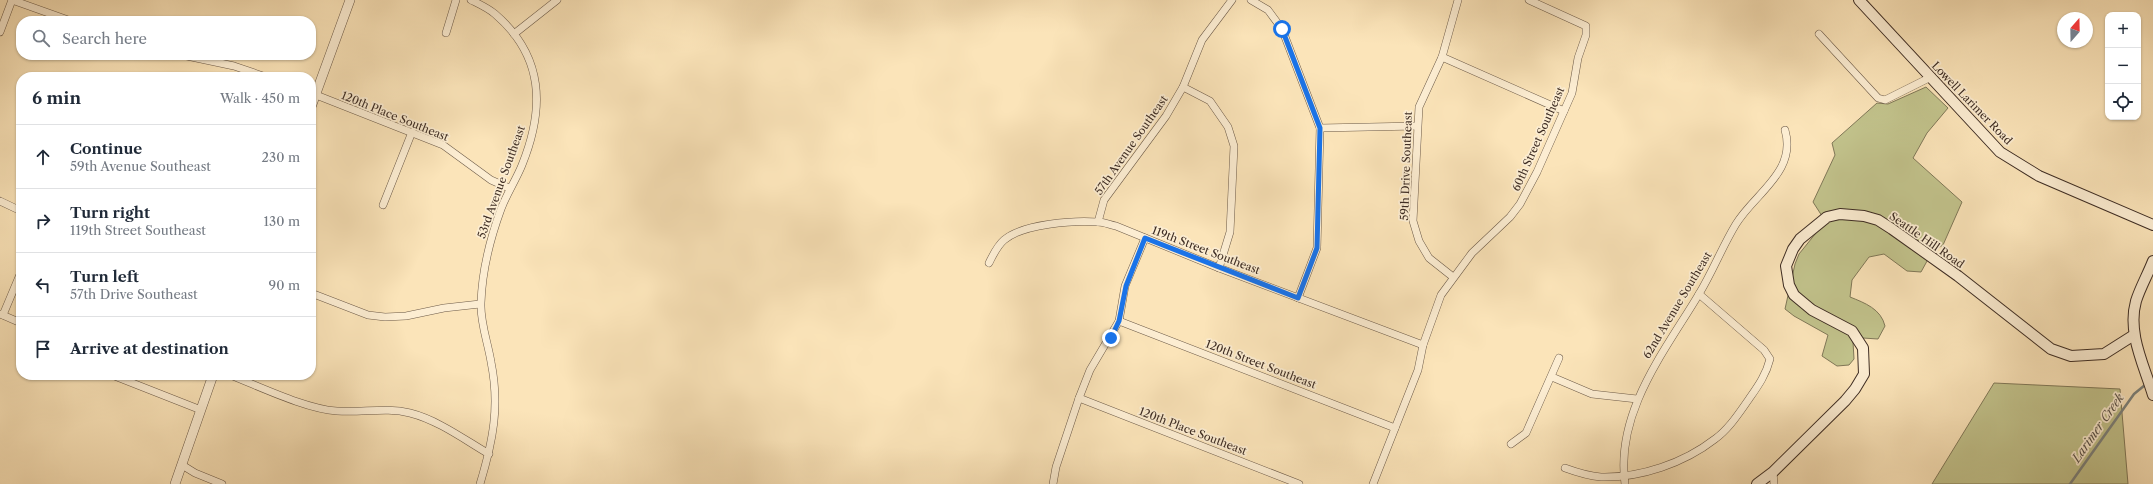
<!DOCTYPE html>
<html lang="en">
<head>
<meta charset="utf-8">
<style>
  body { margin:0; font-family:"Libre Caslon Text",serif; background:#f2f2f3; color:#1f2937 }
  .controls { position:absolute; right:12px; top:12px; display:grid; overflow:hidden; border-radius:8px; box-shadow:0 1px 3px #0004 }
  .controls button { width:36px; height:36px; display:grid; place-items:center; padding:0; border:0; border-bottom:1px solid #e0e1e3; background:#fff; color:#1f2937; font:20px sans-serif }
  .compass { position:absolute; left:2057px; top:12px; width:36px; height:36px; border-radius:50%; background:#fff; box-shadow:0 1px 3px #0004; rotate:20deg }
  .stop { position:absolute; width:12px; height:12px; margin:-9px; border:3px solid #1a73e8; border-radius:50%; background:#fff }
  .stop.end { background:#1a73e8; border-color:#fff; box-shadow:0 1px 4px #0008 }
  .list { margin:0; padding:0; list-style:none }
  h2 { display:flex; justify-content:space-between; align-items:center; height:52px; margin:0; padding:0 16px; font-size:17px }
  h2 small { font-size:13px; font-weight:400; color:#747a83 }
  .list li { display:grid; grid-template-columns:26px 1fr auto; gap:12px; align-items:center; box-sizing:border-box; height:64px; padding:0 16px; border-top:1px solid #e0e1e3 }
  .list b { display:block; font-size:15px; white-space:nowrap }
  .list p { margin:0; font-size:13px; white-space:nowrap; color:#747a83 }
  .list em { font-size:13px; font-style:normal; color:#747a83 }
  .icon { flex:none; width:22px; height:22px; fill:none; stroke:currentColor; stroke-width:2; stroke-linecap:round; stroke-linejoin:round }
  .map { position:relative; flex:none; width:2153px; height:484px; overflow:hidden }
  .search { position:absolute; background:#fff; box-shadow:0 1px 3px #0004; left:16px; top:16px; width:300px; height:44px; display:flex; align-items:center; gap:10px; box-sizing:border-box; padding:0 14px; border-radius:16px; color:#747a83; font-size:15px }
  .panel { position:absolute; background:#fff; box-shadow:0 1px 3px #0004; left:16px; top:72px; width:300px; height:308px; border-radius:16px }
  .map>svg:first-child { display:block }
  .green { fill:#c2c38c; stroke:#807858 }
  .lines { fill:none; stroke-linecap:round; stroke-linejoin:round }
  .stream { stroke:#7b827e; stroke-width:2.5 }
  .minor-casing { stroke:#6c5a48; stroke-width:8 }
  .tertiary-casing { stroke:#6c5a48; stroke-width:10 }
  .secondary-casing { stroke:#3d2c23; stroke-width:12 }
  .minor { stroke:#fcedd2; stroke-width:7 }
  .tertiary { stroke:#fcedd2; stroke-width:9 }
  .secondary { stroke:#fcedd2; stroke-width:10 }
  .route { stroke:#1a73e8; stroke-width:5 }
  .labels { text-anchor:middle; stroke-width:3.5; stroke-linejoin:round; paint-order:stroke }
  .street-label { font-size:11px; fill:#3d2c23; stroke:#fcedd2 }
  .water-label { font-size:12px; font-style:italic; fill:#575049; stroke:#fcedd2 }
</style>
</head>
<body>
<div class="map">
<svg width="2153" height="484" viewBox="0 0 2153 484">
  <rect width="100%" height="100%" fill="#fbe4b9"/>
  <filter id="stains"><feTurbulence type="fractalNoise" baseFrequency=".005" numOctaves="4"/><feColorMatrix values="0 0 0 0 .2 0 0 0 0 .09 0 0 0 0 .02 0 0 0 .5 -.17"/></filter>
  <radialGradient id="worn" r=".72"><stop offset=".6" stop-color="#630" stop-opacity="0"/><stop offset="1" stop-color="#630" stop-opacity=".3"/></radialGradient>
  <g class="green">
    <path d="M 1926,87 L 1948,108 L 1927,133 L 1913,158 L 1962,202 L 1943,245 L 1932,252 L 1921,272 L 1907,271 L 1884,254 L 1869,257 L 1852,280 L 1850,297 C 1865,303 1881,309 1885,326 L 1878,339 L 1863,338 L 1853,342 L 1854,359 L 1849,365 L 1837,366 L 1822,356 L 1828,335 L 1794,316 L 1785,309 L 1795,264 L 1799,254 L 1816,233 L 1822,216 L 1813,202 L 1835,155 L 1832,143 L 1877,103 L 1888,104 Z"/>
    <polygon points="1994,383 2120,389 2128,484 1932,484"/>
  </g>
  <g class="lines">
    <polyline class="stream" points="2070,484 2134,394 2145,385"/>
    <g class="minor-casing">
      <g id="minor">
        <polyline points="12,0 71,21"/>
        <path d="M 471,0 C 479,4 488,8 495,14 C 544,56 545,108 522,165 C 516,180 507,193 501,209 C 490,239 482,271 481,303 C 480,322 488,343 491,362 C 500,406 493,441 480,484"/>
        <polyline points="1251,0 1268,10 1282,29 1320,128 1317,248 1298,298"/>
        <polyline points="0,32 12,0"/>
        <polyline points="446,33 456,0"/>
        <polyline points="514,34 557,0"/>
        <polyline points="1819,34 1878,98 1885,100 1931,77"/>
        <polyline points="182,55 234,66 266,77"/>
        <polyline points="1442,57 1564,111"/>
        <polyline points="1183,87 1210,101 1228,127 1234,146 1230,232 1219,268"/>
        <polyline points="311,93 443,145 491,180 509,188"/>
        <polyline points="1320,128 1417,126"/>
        <polyline points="0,201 21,211"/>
        <polyline points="383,205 412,132"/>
        <polyline points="1098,222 1104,200 1166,116 1183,87 1202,40 1232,0"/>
        <path d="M 989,263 C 993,255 997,246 1004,240 C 1022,224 1075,220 1098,222 C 1104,222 1110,225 1116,226 L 1219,268 L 1423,345"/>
        <polyline points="1453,277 1429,258 1419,241 1413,221 1419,107 1442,57 1458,0"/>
        <polyline points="311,293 368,315 385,317 406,316 444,308 480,304"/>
        <polyline points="0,314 21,323"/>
        <polyline points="3,315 21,272"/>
        <polyline points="1119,321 1395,428"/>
        <polyline points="112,375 201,410"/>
        <path d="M 230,375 C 261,387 306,409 337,411 C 362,413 386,407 410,413 C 438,420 465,440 489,454"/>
        <polyline points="1552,377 1592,394 1637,399"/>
        <polyline points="1079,398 1299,484"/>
        <polyline points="1511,444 1526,433 1559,358"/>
        <polyline points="182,465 195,473 222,484"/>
        <path d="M 1565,468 C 1576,472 1588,476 1601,477 C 1641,478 1684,463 1715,439 C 1729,429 1739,413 1749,399 C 1758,386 1766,375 1770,359 L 1764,350 L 1699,294"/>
        <polyline points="1773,472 1774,484"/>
        <polyline points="1053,484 1056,467 1079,398 1090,370 1119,321 1125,286 1145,238"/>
        <polyline points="1373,484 1418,370 1423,345 1441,295 1472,253 1510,217 1520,204 1537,172 1572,93 1578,58 1586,35 1586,26 1529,0"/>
        <path d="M 1625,484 C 1615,412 1665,351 1699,294 C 1713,271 1722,247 1736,224 C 1755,193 1797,172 1785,130"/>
      </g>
    </g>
    <g class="tertiary-casing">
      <g id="tertiary">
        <polyline points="311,107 350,0"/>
        <polyline points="175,484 213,375"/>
      </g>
    </g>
    <g class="secondary-casing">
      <g id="secondary">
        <polyline points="1859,0 2000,152 2039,176 2153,225"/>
        <path d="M 2153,261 C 2148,274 2140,288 2136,301 C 2127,333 2144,365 2153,395"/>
        <polyline points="1757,484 1773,472 1845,401 1855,389 1864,374 1863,348 1852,331 1812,310 1794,295 1789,285 1786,266 1793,249 1800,239 1827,217 1840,214 1864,216 1878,220 1892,229 1958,276 2051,349 2071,356 2104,354 2134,335"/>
      </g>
    </g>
    <use href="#minor" class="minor"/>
    <use href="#tertiary" class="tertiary"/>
    <use href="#secondary" class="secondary"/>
  </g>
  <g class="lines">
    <polyline class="route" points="1111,338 1119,321 1126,286 1145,238 1298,298 1317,248 1320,128 1282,29"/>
  </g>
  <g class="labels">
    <g class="street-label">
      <text transform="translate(1972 103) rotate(46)" y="4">Lowell Larimer Road</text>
      <text transform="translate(395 116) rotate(22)" y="4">120th Place Southeast</text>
      <text transform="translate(1538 139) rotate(-66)" y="4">60th Street Southeast</text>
      <text transform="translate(1131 145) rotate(-55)" y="4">57th Avenue Southeast</text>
      <text transform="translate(1406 166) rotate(-88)" y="4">59th Drive Southeast</text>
      <text transform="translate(501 182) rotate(-70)" y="4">53rd Avenue Southeast</text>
      <text transform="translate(1927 240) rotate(35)" y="4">Seattle Hill Road</text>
      <text transform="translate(1206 250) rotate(21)" y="4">119th Street Southeast</text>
      <text transform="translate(1677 305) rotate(-59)" y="4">62nd Avenue Southeast</text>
      <text transform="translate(1261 364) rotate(21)" y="4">120th Street Southeast</text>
      <text transform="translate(1193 431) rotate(21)" y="4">120th Place Southeast</text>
    </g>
    <g class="water-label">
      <text transform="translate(2098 428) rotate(-55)" y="4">Larimer Creek</text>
    </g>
  </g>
  <rect width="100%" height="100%" filter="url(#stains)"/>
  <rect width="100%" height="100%" fill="url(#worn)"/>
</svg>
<div class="controls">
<button>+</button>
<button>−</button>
<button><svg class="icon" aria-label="locate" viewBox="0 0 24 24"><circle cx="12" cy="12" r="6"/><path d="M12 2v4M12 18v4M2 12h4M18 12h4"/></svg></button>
</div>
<svg class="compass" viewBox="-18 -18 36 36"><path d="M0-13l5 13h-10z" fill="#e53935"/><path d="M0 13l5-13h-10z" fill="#747a83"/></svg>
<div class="stop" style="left:1282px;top:29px"></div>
<div class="stop end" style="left:1111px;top:338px"></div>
<div class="search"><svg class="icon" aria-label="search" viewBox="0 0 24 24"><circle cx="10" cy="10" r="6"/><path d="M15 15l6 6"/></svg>Search here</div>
<section class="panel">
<h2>6 min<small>Walk · 450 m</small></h2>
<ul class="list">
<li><svg class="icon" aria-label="ahead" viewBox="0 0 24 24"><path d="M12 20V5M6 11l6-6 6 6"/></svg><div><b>Continue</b><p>59th Avenue Southeast</p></div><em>230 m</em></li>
<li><svg class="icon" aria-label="right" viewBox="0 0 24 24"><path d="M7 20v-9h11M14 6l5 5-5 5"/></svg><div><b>Turn right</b><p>119th Street Southeast</p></div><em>130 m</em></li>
<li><svg class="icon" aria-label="left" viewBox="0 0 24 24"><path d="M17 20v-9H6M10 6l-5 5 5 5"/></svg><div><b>Turn left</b><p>57th Drive Southeast</p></div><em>90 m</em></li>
<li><svg class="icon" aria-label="arrive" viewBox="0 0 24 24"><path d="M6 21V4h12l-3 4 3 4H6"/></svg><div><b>Arrive at destination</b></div></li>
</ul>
</section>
</div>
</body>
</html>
